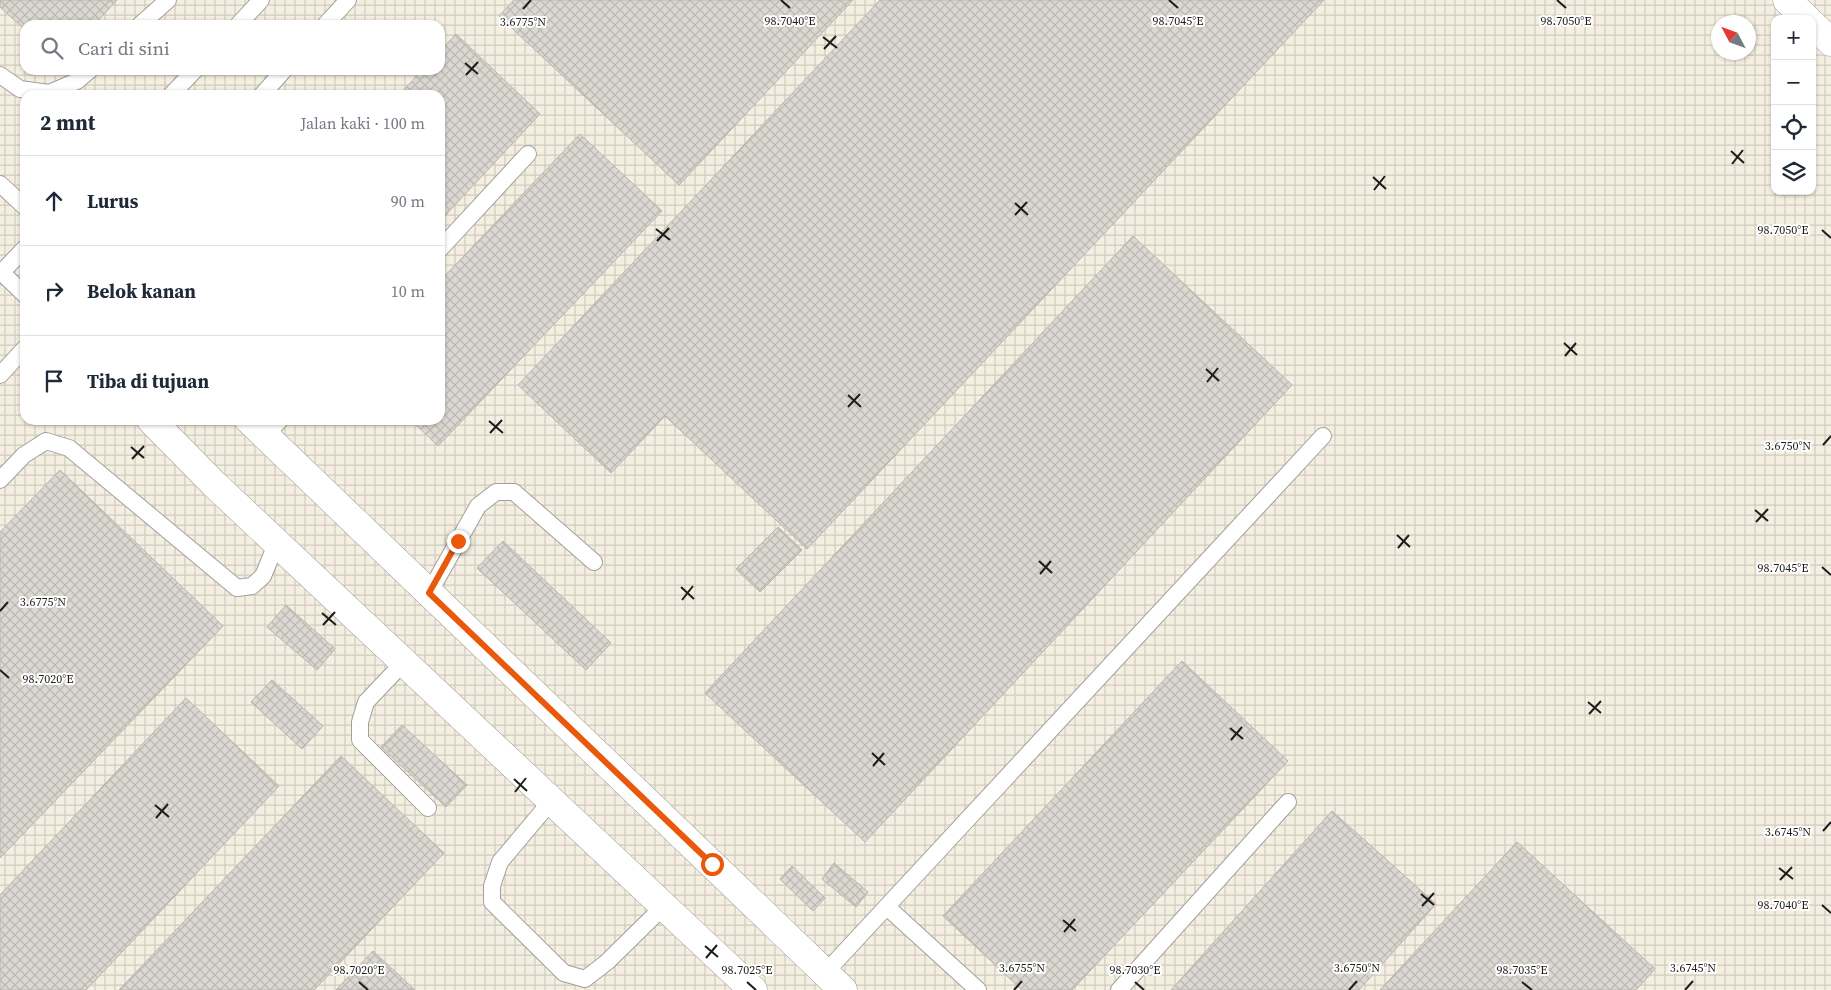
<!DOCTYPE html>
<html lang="id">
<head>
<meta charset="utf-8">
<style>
  body { margin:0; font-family:"Source Serif 4",serif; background:#f2f2f3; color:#1f2937 }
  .controls { position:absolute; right:15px; top:15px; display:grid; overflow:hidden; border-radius:10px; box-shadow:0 1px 4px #0004 }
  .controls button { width:45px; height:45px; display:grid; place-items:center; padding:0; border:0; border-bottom:1px solid #e0e1e3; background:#fff; color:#1f2937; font:25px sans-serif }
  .compass { position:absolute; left:1711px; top:15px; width:45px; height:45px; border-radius:50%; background:#fff; box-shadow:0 1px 4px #0004; rotate:311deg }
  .stop { position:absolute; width:15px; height:15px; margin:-11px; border:4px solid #ea580c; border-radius:50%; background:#fff }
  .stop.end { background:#ea580c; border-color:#fff; box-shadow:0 1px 5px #0008 }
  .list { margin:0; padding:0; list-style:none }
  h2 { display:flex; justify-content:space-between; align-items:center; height:65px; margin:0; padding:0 20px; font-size:21px }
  h2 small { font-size:16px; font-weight:400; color:#747a83 }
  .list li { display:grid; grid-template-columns:32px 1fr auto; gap:15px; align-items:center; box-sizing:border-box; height:90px; padding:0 20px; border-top:1px solid #e0e1e3 }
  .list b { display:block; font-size:19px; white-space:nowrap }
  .list em { font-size:16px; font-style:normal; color:#747a83 }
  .icon { flex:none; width:28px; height:28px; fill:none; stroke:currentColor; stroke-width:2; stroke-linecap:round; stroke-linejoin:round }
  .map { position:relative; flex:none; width:1831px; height:990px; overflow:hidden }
  .search { position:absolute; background:#fff; box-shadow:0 1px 4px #0004; left:20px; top:20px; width:425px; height:55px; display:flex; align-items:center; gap:12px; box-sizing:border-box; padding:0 18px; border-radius:15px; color:#747a83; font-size:19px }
  .panel { position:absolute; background:#fff; box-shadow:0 1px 4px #0004; left:20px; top:90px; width:425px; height:335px; border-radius:15px }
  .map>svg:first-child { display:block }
  .industrial { fill:url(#industrial-grid); fill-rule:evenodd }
  .building { fill:url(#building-cross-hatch); stroke:#b7b5af }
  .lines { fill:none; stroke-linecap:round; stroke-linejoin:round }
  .lane-casing { stroke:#a2a09b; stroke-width:18 }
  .street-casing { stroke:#a2a09b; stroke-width:29 }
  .lane { stroke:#fff; stroke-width:16 }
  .street { stroke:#fff; stroke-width:28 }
  .route { stroke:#ea580c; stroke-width:6 }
  .ticks { fill:none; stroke:#1d1c1a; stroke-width:2 }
  .ticks-label { font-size:12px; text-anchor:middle; fill:#1d1c1a; stroke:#fff; stroke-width:4; stroke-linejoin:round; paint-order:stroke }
</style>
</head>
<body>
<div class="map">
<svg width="1831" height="990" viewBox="0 0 1831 990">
  <defs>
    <pattern id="industrial-grid" width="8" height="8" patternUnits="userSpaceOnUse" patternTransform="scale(1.25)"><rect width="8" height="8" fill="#f4efe1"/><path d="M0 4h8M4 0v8" fill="none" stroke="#d1ccc0"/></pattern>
    <pattern id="building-cross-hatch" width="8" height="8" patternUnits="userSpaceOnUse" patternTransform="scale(1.25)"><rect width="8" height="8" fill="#dbd8d2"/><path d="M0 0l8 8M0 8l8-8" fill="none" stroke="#bcb9b4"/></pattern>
  </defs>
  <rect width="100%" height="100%" fill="#faf8f2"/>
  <path class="industrial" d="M 0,0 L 1831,0 L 1831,990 L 0,990 ZM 1775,19 L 1812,19 L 1812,191 L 1775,191 ZM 1718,22 L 1748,22 L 1748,52 L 1718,52 ZM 25,25 L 440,25 L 440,70 L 25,70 ZM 25,95 L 440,95 L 440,420 L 25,420 Z"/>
  <g class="building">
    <polygon points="0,0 117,0 94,25 25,25 25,30 0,7"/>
    <polygon points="514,0 853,0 679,185 499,16"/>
    <polygon points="880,0 1324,0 807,549 665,416 611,473 518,385"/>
    <polygon points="456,34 540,114 440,221 440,95 399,95 422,70 440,70 440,51"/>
    <polygon points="580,134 662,211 438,446 411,420 440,420 440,281"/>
    <polygon points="1133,236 1292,385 865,842 705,693"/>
    <polygon points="60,470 223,626 0,858 0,532"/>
    <polygon points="778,527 802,550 760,592 736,569"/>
    <polygon points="503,541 611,643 586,670 477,568"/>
    <polygon points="286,605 335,649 317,670 267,627"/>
    <polygon points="1182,661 1288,761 1072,990 1022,990 943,916"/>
    <polygon points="272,680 323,726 302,749 251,702"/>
    <polygon points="186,698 279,786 86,990 0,990 0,895"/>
    <polygon points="402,725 467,785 446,807 381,747"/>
    <polygon points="341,756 444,853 314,990 119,990"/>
    <polygon points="1332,811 1436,904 1359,990 1171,990"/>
    <polygon points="1517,842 1655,969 1636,990 1380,990"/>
    <polygon points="834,863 868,892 856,907 822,879"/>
    <polygon points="792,866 825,898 813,911 780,879"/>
    <polygon points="373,951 415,990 336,990"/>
  </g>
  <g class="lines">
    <g class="lane-casing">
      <g id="lane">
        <polyline points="140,25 168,0"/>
        <polyline points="238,25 261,0"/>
        <polyline points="325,25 348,0"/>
        <polyline points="0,75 20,89 49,93 77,81 90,70"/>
        <polyline points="171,95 195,70"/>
        <polyline points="262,95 284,70"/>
        <polyline points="0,184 25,207"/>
        <polyline points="440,249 528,154"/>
        <polyline points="0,271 25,295"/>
        <polyline points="0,274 25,248"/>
        <polyline points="0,375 25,348"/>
        <polyline points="265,436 280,420"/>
        <polyline points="0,480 24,455 46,441 69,448 237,588 252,586 263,576 277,542"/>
        <polyline points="429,593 478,506 496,492 514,492 594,562"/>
        <polyline points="404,662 366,702 360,722 360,740 428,808"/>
        <polyline points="552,800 500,862 492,886 492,902 564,973 585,979 607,962 664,906"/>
        <polyline points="887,907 978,990"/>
        <polyline points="825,973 1323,436"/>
        <polyline points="1119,990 1288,802"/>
      </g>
    </g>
    <g class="street-casing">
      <g id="street">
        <polyline points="1787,0 1807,19"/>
        <polyline points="1812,24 1831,42"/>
        <polyline points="151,420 214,484 753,990"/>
        <polyline points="249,420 843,990"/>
      </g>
    </g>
    <use href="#lane" class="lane"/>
    <use href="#street" class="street"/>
  </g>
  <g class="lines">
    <polyline class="route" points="458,541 429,593 712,864"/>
  </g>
  <path class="ticks" d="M 781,0 L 790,8M 1169,0 L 1178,8M 1557,0 L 1566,8M 523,9 L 531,0M 823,37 L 837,48M 824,49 L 836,36M 465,63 L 478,74M 466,75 L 478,62M 1731,151 L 1744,163M 1732,164 L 1743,150M 1373,177 L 1386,189M 1374,190 L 1385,176M 1015,203 L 1028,215M 1015,215 L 1027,202M 656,229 L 670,240M 1822,230 L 1831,238M 657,241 L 669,228M 1564,343 L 1577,355M 1565,356 L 1576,343M 1206,369 L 1219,381M 1207,382 L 1218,368M 848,395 L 861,407M 848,407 L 860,394M 489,421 L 503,433M 490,433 L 502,420M 1823,445 L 1831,436M 131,447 L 144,458M 132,459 L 144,446M 1755,510 L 1768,521M 1756,522 L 1768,509M 1397,535 L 1410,547M 1398,548 L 1409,535M 1039,561 L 1052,573M 1822,567 L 1831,575M 1040,574 L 1051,561M 681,587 L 694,599M 682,600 L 693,586M 0,611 L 8,602M 322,613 L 336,625M 323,625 L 335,612M 0,670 L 9,678M 1588,702 L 1601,713M 1589,714 L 1601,701M 1230,728 L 1243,739M 1231,740 L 1242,727M 872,753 L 885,765M 873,766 L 884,753M 514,779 L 527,791M 515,792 L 526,778M 155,805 L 169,817M 156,818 L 168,804M 1823,831 L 1831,822M 1779,868 L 1793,879M 1780,880 L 1792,867M 1421,894 L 1434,905M 1822,905 L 1831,913M 1422,906 L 1434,893M 1063,920 L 1076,931M 1064,932 L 1075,919M 705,946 L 718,957M 706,958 L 717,945M 359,982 L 368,990M 747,982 L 756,990M 1135,982 L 1144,990M 1522,982 L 1532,990M 1014,990 L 1022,981M 1349,990 L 1357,981M 1685,990 L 1693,981"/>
  <g class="ticks-label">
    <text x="790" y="25">98.7040°E</text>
    <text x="1566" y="25">98.7050°E</text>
    <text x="1178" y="25">98.7045°E</text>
    <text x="523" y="26">3.6775°N</text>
    <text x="1783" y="234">98.7050°E</text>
    <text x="1788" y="450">3.6750°N</text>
    <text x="1783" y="572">98.7045°E</text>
    <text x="43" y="606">3.6775°N</text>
    <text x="48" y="683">98.7020°E</text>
    <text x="1788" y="836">3.6745°N</text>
    <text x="1783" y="909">98.7040°E</text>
    <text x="1022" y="972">3.6755°N</text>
    <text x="1357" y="972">3.6750°N</text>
    <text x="1693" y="972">3.6745°N</text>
    <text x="359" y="974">98.7020°E</text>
    <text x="747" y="974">98.7025°E</text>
    <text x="1135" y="974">98.7030°E</text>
    <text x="1522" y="974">98.7035°E</text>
  </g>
</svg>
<div class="controls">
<button>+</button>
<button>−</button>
<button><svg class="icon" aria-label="locate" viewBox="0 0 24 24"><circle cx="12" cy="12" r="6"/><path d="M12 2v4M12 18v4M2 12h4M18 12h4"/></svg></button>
<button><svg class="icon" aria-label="layers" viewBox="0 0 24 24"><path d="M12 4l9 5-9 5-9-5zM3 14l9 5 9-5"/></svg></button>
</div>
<svg class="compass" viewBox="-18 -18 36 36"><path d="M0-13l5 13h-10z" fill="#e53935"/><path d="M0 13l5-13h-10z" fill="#747a83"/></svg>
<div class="stop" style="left:712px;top:864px"></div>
<div class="stop end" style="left:458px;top:541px"></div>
<div class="search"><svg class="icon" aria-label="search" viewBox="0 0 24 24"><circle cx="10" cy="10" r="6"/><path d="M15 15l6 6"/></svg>Cari di sini</div>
<section class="panel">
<h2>2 mnt<small>Jalan kaki · 100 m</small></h2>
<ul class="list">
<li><svg class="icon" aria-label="ahead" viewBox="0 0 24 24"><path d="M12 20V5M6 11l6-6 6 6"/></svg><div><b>Lurus</b></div><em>90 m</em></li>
<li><svg class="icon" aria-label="right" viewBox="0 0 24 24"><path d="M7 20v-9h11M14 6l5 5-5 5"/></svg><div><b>Belok kanan</b></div><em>10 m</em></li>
<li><svg class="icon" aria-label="arrive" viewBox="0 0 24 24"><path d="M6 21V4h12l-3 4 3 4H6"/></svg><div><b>Tiba di tujuan</b></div></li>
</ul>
</section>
</div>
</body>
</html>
